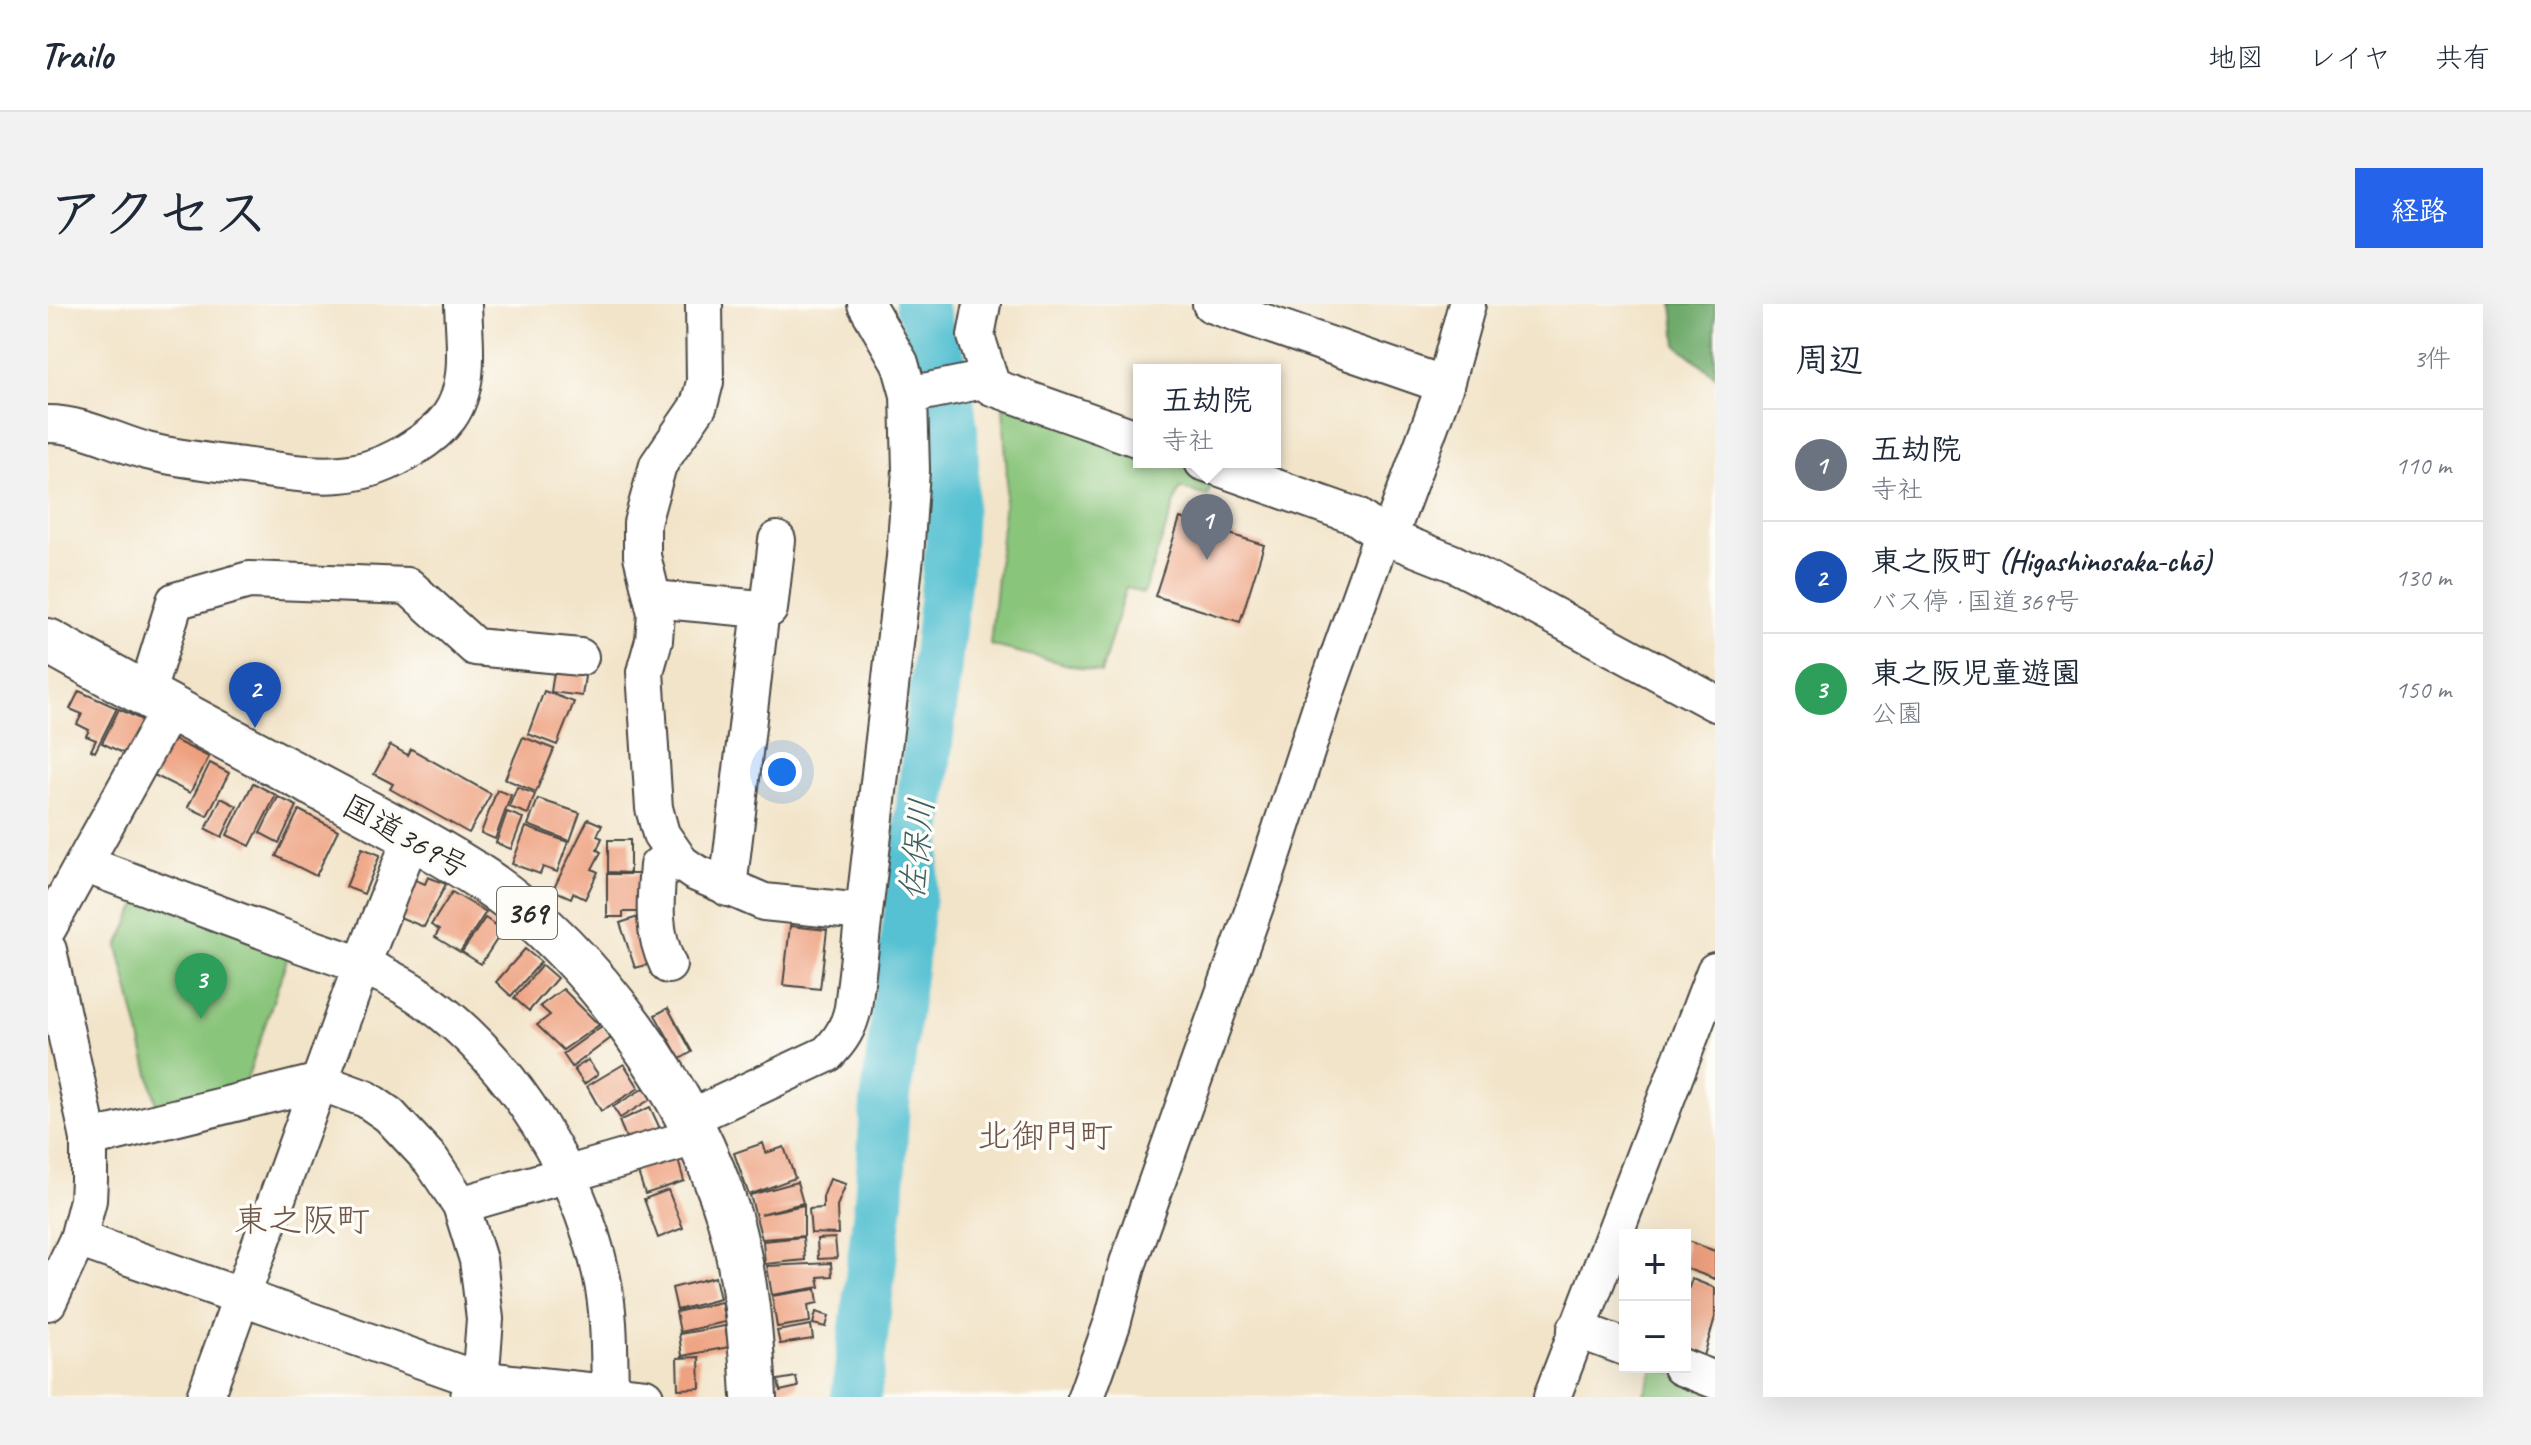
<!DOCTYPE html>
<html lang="ja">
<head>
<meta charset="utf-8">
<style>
  body { margin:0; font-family:Caveat,"Klee One",sans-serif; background:#f2f2f3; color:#1f2937 }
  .controls { position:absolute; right:24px; bottom:24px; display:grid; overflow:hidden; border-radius:0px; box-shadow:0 8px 32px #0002 }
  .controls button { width:72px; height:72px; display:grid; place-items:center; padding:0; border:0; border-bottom:2px solid #e0e1e3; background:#fff; color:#1f2937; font:40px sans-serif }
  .you { position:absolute; left:734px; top:468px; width:28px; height:28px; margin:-20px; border:6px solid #fff; border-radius:50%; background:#1a73e8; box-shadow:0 0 0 12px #1a73e833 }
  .badge { display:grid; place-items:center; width:52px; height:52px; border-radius:50%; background:#2563eb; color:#fff; font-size:26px; font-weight:700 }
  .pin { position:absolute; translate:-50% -66px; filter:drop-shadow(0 2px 4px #0008) }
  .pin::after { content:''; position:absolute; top:42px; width:28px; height:24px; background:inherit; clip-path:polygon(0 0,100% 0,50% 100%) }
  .popup { position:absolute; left:1085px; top:60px; width:148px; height:104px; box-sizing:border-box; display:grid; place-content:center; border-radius:0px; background:#fff; filter:drop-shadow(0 2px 6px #0005); font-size:26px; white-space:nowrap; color:#747a83 }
  .popup b { font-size:30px; color:#1f2937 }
  .popup::after { content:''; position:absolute; left:50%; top:100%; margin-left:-16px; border:16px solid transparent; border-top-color:#fff }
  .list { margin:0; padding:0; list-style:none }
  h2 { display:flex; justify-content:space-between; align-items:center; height:104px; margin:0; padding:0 32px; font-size:34px }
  h2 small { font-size:26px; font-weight:400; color:#747a83 }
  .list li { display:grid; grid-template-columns:52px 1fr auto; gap:24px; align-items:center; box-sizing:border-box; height:112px; padding:0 32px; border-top:2px solid #e0e1e3 }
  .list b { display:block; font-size:30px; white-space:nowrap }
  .list p { margin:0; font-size:26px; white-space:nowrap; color:#747a83 }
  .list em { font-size:26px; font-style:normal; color:#747a83 }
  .map { position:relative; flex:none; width:1667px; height:1093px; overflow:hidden; border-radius:0px }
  header { display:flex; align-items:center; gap:48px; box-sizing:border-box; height:112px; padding:0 40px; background:#fff; border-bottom:2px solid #e0e1e3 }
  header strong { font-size:38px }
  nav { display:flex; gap:44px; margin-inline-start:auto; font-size:28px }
  .intro { display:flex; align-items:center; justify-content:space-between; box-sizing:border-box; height:192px; padding:0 48px }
  h1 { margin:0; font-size:56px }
  .button { padding:20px 36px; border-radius:0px; background:#2563eb; color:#fff; font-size:28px; font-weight:700 }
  main { display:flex; gap:48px; padding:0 48px }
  aside { flex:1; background:#fff; border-radius:0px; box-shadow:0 8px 32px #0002 }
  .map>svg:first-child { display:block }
  .green { fill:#89c57a; stroke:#5a7852; stroke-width:2 }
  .forest { fill:#6eaa6a; stroke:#4c6a4a; stroke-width:2 }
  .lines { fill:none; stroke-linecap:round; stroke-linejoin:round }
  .river { stroke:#57c1d2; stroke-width:50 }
  .building { fill:#eea07f }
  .minor-casing { stroke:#494743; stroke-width:40 }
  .highway-casing { stroke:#494743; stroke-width:48 }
  .minor { stroke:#fff; stroke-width:36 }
  .highway { stroke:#fff; stroke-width:44 }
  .labels { text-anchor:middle; stroke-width:7; stroke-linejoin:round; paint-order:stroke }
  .shield { fill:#fdfcf7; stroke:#6a6a68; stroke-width:2 }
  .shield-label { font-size:30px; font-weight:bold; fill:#2b2b2b }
  .street-label { font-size:32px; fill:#2b2b2b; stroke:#fdfcf7 }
  .water-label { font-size:34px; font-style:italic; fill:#3a6065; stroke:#fdfcf7 }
  .neighbourhood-label { font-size:34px; fill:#6f5448; stroke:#fdfcf7 }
</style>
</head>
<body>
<header>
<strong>Trailo</strong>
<nav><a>地図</a><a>レイヤ</a><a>共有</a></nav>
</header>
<div class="intro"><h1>アクセス</h1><a class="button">経路</a></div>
<main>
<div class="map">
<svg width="1667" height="1093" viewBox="0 0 1667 1093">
  <rect width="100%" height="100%" fill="#fdfcf7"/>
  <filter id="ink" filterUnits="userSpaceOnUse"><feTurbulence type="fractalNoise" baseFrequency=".0125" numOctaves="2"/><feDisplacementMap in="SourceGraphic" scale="16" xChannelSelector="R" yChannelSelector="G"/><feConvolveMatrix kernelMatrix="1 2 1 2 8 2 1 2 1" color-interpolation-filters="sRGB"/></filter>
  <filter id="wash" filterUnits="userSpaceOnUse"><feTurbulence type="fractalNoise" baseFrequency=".006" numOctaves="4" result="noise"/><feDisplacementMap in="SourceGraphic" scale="32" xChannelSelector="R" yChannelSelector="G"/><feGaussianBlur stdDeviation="1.8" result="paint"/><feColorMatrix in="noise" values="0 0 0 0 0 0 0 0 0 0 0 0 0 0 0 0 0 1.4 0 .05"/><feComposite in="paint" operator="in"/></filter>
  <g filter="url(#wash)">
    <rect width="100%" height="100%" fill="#f2e4c9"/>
    <g class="green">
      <polygon points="955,101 1091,147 1091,158 1125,158 1166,172 1160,192 1132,184 1095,290 1078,283 1053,369 942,341 959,174"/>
      <polygon points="92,594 242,646 196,784 110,807 70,642"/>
      <polygon points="1606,1063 1667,1085 1667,1093 1595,1093"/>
    </g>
    <polygon class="forest" points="1625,0 1667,0 1667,72 1629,41"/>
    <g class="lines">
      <polyline class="river" points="808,1093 831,897 837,800 862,600 902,244 906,163 905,125 897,66 872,0"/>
    </g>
    <g id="blocks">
      <g class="building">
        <polygon points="1132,214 1216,241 1192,318 1107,292"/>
        <polygon points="507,361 538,366 534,392 503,388"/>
        <polygon points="31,387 69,404 47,448 43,446 48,436 38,432 41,426 29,420 34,410 22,405"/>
        <polygon points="496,387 526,398 509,441 480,430"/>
        <polygon points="71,405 98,418 81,452 54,439"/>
        <polygon points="116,431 161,453 142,489 98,467"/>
        <polygon points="475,433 506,445 488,488 457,475"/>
        <polygon points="342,441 360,451 363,445 443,490 421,529 342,485 345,480 326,470"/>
        <polygon points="162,459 181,469 159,512 140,503"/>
        <polygon points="205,479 228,491 202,542 179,531"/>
        <polygon points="469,483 487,490 480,510 461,503"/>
        <polygon points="449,486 463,491 447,535 433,529"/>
        <polygon points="230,493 249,502 231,539 212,529"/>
        <polygon points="173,494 189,502 174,533 158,525"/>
        <polygon points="490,495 532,509 522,537 480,521"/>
        <polygon points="251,506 290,526 268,572 228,552"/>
        <polygon points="459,508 475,514 463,545 448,539"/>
        <polygon points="540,515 554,521 549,532 554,534 549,546 553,548 544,565 550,568 537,595 525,589 523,594 505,586"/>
        <polygon points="478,523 520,538 509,568 495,563 492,570 464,560"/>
        <polygon points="560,536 582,536 582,569 560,568"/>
        <polygon points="314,544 332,551 316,590 298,583"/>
        <polygon points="559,570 595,570 595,608 575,608 575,613 559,613"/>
        <polygon points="380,573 398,580 376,623 349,612 365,575 377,580"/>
        <polygon points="404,588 438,608 412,648 387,633 391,626 383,621"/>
        <polygon points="590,613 605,659 587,664 572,619"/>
        <polygon points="437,614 455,626 433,660 414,648"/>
        <polygon points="742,622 779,626 772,685 735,681"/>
        <polygon points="477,645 493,658 463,692 448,678"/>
        <polygon points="494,661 509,674 481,707 466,694"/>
        <polygon points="515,685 551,721 515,746 489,721 502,711 492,702"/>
        <polygon points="620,704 644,748 632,755 607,711"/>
        <polygon points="554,722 563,734 524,763 515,750"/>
        <polygon points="540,756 550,770 536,780 526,765"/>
        <polygon points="576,760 591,784 553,807 539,782"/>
        <polygon points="596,784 603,795 572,814 565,803"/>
        <polygon points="602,803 614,829 582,843 571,817"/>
        <polygon points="715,839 718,849 736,843 747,874 701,891 686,849"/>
        <polygon points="629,852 636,877 597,890 589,865"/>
        <polygon points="782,875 798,880 789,902 790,930 763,929 761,905 775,904 775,893"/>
        <polygon points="749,878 755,899 713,910 756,901 756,932 714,935 702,891"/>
        <polygon points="620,886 635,924 610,934 596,895"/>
        <polygon points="755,933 757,956 717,960 715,937"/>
        <polygon points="787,934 789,954 770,955 769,935"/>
        <polygon points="1637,936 1667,947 1667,975 1637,964"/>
        <polygon points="783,959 784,972 770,973 772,983 724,991 719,962"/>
        <polygon points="667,973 672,995 629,1006 624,984"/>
        <polygon points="1644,975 1667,984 1667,1013 1654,1059 1637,1053 1637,994"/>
        <polygon points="768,985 770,999 760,1001 762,1018 729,1023 724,992"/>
        <polygon points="673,998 677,1018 632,1028 628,1008"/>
        <polygon points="768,1008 781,1012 778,1023 765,1020"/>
        <polygon points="763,1021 765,1035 732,1040 729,1027"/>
        <polygon points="677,1022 681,1043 634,1052 631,1030"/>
        <polygon points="651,1053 652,1084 630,1085 629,1054"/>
        <polygon points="748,1073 750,1083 732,1087 730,1076"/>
      </g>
    </g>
  </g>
  <g filter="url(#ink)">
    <use href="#blocks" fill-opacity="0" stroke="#494743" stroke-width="2"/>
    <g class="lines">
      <g class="minor-casing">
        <g id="minor">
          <polyline points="656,0 657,78 651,101 610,161 594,219 594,252 608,309 606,336 597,368 606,504 613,530 633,559 646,568 716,598 815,608"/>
          <polyline points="934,0 928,32 944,83 1091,135"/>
          <polyline points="1163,0 1397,81"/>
          <polyline points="861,91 940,75"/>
          <path d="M 0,120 C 35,120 66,138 99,147 C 131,155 163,158 195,162 C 259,170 307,183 365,144 C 378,136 392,125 401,113 C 424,81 416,36 415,0"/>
          <polyline points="1155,158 1308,212 1334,231 1405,259 1454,284 1667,399"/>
          <polyline points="605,295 713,305 680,584"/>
          <polyline points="713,305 721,305 729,236"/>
          <polyline points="98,391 127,297 201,276 360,282 427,343 532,353"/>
          <path d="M 36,560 C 104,585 172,611 241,636 C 274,649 312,658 343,675 C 449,731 530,858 554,974 C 562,1011 561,1050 562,1088"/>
          <polyline points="0,624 122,404"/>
          <polyline points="0,646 41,835 41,875 40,896 30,935 0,998"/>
          <path d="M 620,661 C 604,628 607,597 610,562 L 626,550"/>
          <path d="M 640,815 L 779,750 C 793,736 801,723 805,704 L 857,253 L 863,166 L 861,91 L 852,59 L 818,0"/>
          <polyline points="41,835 272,778 318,795 341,811 383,856 413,901 430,956 437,1015 434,1054 421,1093"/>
          <path d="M 413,901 C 492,877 571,857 649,832"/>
          <polyline points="30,935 427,1075 597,1093"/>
          <polyline points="1528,1025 1577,1043"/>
          <polyline points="1633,1063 1667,1076"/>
          <polyline points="157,1093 313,663 364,532"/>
          <polyline points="1038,1093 1064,1020 1080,959 1217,574 1273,402 1334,231 1346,219 1397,81 1419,0"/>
          <polyline points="1504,1093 1667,667"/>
        </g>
      </g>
      <g class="highway-casing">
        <path id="highway" d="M 0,337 C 88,386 177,433 267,481 C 323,511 382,540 436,576 C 544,649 643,789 681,913 C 698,971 703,1033 706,1093"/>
      </g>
      <use href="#minor" class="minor"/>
      <use href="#highway" class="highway"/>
    </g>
  </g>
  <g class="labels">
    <rect class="shield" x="449" y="583" width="60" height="52" rx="6"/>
    <g class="shield-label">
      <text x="479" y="619">369</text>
    </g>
    <g class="street-label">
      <text transform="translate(358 532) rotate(29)" y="11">国道369号</text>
    </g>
    <g class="water-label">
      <text transform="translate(868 545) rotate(-84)" y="12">佐保川</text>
    </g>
    <g class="neighbourhood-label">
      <text x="997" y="843">北御門町</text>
      <text x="254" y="927">東之阪町</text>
    </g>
  </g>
</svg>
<div class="controls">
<button>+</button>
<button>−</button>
</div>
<div class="you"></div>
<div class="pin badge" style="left:1159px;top:256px;background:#6b7280">1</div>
<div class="popup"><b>五劫院</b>寺社</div>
<div class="pin badge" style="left:207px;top:424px;background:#1a4fb4">2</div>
<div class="pin badge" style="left:153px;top:715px;background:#2e9e5b">3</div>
</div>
<aside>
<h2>周辺<small>3件</small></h2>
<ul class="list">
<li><span class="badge" style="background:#6b7280">1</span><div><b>五劫院</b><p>寺社</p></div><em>110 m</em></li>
<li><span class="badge" style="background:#1a4fb4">2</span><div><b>東之阪町 (Higashinosaka-chō)</b><p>バス停 · 国道369号</p></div><em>130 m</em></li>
<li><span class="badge" style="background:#2e9e5b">3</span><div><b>東之阪児童遊園</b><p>公園</p></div><em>150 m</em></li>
</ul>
</aside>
</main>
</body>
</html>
